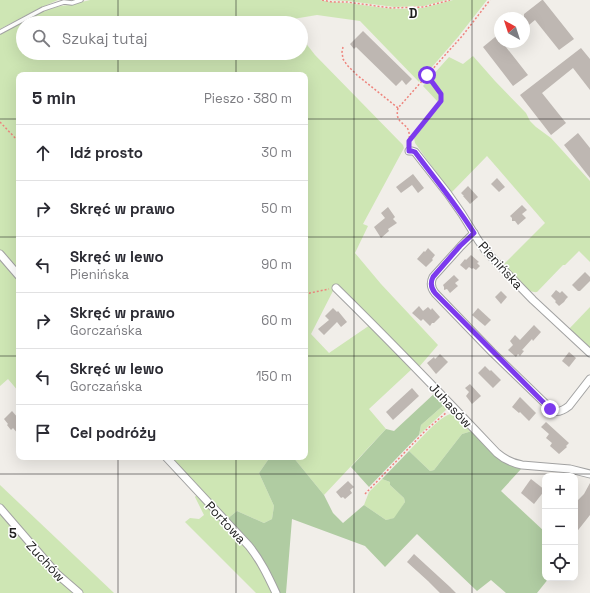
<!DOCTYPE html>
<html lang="pl">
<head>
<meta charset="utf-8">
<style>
  body { margin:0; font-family:"Space Grotesk",sans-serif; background:#f7f7f7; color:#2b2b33 }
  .controls { position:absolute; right:12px; bottom:12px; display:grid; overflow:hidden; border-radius:8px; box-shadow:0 4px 16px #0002 }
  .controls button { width:36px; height:36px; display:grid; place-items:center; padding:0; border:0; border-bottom:1px solid #e1e1e2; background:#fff; color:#2b2b33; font:20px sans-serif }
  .compass { position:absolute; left:494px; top:12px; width:36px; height:36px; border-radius:50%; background:#fff; box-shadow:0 4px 16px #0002; rotate:321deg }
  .stop { position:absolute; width:12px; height:12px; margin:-9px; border:3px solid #7c3aed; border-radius:50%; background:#fff }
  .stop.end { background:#7c3aed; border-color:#fff; box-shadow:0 1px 4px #0008 }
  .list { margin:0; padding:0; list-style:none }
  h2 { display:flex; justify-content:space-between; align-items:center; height:52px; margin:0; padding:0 16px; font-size:17px }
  h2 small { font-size:13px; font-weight:400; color:#7c7c81 }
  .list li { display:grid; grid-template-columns:26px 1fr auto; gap:12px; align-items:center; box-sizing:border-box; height:56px; padding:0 16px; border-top:1px solid #e1e1e2 }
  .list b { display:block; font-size:15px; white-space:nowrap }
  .list p { margin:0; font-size:13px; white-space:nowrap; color:#7c7c81 }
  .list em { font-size:13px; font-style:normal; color:#7c7c81 }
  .icon { flex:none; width:22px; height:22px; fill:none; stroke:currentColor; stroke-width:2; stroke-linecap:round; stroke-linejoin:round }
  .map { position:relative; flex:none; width:590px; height:593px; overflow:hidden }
  .search { position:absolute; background:#fff; box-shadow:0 4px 16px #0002; left:16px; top:16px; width:292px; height:44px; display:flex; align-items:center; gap:10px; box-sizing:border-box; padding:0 14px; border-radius:22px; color:#7c7c81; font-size:15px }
  .panel { position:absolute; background:#fff; box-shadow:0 4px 16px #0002; left:16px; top:72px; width:292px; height:388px; border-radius:8px }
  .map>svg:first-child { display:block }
  .grass { fill:#cee6b4 }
  .forest { fill:#b0cca2 }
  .building { fill:#beb7b2 }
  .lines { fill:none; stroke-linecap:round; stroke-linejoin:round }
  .lane-casing { stroke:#a2a2a2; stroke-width:5.5 }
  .street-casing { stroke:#a2a2a2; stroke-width:9 }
  .path { stroke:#ee847d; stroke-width:1.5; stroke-dasharray:2 2; stroke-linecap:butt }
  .lane { stroke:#fff; stroke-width:3.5 }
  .street { stroke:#fff; stroke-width:7 }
  .route { stroke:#7c3aed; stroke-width:5 }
  .grid { fill:none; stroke:#212121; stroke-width:1; stroke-opacity:0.55 }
  .labels { text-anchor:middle; stroke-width:3; stroke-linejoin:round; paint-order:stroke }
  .street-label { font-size:13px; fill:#212121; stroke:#fff }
  .grid-label { font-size:13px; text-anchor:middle; font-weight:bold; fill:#212121; stroke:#fff; stroke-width:3; stroke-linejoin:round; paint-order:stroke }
</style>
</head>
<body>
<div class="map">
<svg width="590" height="593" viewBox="0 0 590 593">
  <rect width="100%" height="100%" fill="#f1eee9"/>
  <g class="grass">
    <polygon points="0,0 58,0 40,8 0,29"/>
    <polygon points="90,0 320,0 330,2 348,3 384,8 398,9 423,8 453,0 487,0 458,37 419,82 360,21 317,15 287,20 289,23 23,23 23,53 301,53 301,37 315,55 403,145 404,148 363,224 368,226 355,253 381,284 438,345 419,367 338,285 334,289 311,334 329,353 370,325 413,368 369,409 386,429 324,495 293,457 305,457 305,75 19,75 19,273 0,251 0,34 21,22 44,11 60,6 69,5"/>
    <polygon points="327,0 446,0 424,6 394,7 348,1"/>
    <path d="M 473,56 L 495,81 L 526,113 L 530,121 L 536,127 L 551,138 L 590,181 L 590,262 L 579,251 L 565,265 L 563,265 L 537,292 C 525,294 511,274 502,266 L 545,223 L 487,156 L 451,193 L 415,143 L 414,138 L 418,133 L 415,130 L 438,102 L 423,86 L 449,57 L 463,64 Z"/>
    <polygon points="0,257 19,279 19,392 8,379 0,386"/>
    <polygon points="590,307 590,349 568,330"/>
    <polygon points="446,403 448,406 447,409 419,435 421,425"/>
    <path d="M 453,413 L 456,413 L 472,431 L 462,434 L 434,470 L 430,471 L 409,451 C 420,440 438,417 453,413 Z"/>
    <polygon points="169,457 270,457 259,473 274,506 272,519 264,523 237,511 227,519 198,488 197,484"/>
    <polygon points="382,479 390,482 390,485 404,498 405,502 395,518 386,520 364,505 369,492"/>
    <polygon points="0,485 114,593 83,593 73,586 59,572 0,505"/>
    <polygon points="197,494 247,548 255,559 274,593 256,593 185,522 190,518 199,519 204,515 195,497"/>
    <polygon points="0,511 76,593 0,593"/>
  </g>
  <g class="forest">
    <polygon points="436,392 446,403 421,425 419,435 369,487 351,467 386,429 394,431"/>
    <polygon points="472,431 522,468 501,491 545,532 545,578 549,578 537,593 506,593 491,580 477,591 417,534 385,567 365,546 292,519 286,593 279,593 269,571 260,556 227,519 237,511 264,523 272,519 274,506 259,473 270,457 293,457 324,495 333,513 343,523 364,505 386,520 394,518 405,502 404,498 390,485 390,482 382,479 409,451 430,471 434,470 462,434"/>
  </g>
  <g class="building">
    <polygon points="542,0 543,0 574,39 559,50 535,20 524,29 524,14"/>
    <polygon points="363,31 412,79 406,85 402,80 396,86 356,47 354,49 350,44"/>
    <polygon points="500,33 500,42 502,42 528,75 513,86 483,47"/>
    <polygon points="581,48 590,59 590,90 573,68 542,93 566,123 551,135 520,95"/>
    <polygon points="578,133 590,148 590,178 564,145"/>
    <polygon points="413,174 424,188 418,193 412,185 401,193 396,187"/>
    <polygon points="497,178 505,187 499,192 491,184"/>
    <polygon points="468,186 478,197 470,204 463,196 464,196 461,193"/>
    <polygon points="522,205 527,210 522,214 526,218 518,225 515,221 512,221 512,218 510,216"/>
    <polygon points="388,207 395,217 393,219 397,223 388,229 389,231 381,238 374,227 385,218 381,213"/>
    <polygon points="428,248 435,255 432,259 433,260 426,267 417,259 424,251 425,252"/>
    <polygon points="471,255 479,262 477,263 480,266 476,270 473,268 472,269 469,267 466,270 460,265 465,259 466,260"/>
    <polygon points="585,272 590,277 590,281 580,291 578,291 572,285"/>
    <polygon points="454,275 459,280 455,283 458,286 450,293 447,289 444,290 444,287 443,285"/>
    <polygon points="556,290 560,293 562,291 568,297 566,299 564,302 559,306 555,302 556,301 551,296"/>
    <polygon points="501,291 507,297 501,304 495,297"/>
    <polygon points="419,306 423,311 428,307 431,310 432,308 440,317 434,323 432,323 430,326 423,319 421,321 412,313"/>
    <polygon points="333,308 337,312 338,311 347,322 341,327 337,322 324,335 318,329 329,320 325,316"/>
    <polygon points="478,308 491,320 485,326 472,315"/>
    <polygon points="534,325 541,332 533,341 532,339 522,350 524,351 520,356 518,354 516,357 508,350 513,345 510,341 515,335 520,340"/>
    <polygon points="569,352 576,358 569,367 562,361"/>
    <polygon points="440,354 448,362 436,374 427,363 434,357 435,359"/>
    <polygon points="485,366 490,371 491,370 501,380 493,388 478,373"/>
    <polygon points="470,384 481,396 472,404 466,396 469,392 465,388"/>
    <polygon points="412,388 419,396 393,420 386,412"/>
    <polygon points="520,397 536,413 529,421 520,412 519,413 512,407"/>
    <polygon points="12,411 19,419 19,435 13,428 11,430 7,425 8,424 4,419"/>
    <polygon points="546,422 569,443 566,446 567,447 559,454 550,446 552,443 546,438 549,434 541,427"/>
    <polygon points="531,479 545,490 534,504 521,493 528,483"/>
    <polygon points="348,481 354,487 350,490 352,493 345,499 343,497 341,498 336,492"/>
    <polygon points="590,483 590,515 575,534 575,503 584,494"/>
    <polygon points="414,554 450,587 456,593 440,593 428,581 407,562"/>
  </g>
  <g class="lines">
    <g class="lane-casing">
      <polyline id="lane" points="0,32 43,9 64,2 72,3 81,0"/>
    </g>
    <g class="street-casing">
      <g id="street">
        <polyline points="409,151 412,151 415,152 448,194 462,214 478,240 485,250 499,265 533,300 590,353"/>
        <path d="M 474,233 L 461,246 L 433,277 C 430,283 431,288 435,293 L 492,352 L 553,411 C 559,413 564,410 569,406 L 590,379"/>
        <polyline points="0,254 19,276"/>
        <path d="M 336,288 C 391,342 444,397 497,453 C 505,460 512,463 522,465 L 570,469 L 590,474"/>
        <path d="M 166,457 L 249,546 C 261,561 268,576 276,593"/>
        <polyline points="0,508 57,574 79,593"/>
      </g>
    </g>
    <g class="path">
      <polyline points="322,0 332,2 347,2 391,8 424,7 450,0"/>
      <polyline points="343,47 342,52 343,59 347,65 357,75 398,108 463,35 490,0"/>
      <path d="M 398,108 C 394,125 408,122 409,133 C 410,136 409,138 409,140"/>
      <polyline points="0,122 19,142"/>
      <polyline points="409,141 441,101 441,95 427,75"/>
      <polyline points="305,294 329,289"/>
      <polyline points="365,494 426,430 447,412"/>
    </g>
    <use href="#lane" class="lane"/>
    <use href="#street" class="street"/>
  </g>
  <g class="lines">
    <path class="route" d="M 427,75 L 441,94 L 441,101 L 409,141 L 409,151 L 412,151 L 415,152 C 435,179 456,204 474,233 L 460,246 L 433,277 C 430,283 431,288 435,293 L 550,409"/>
  </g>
  <path class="grid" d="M 118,0 L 118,23M 236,0 L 236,23M 354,0 L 354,593M 472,0 L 472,593M 118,53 L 118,75M 236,53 L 236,75M 0,119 L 19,119M 305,119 L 590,119M 0,237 L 19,237M 305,237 L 590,237M 0,356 L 19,356M 305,356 L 590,356M 118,457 L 118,593M 236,457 L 236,593M 0,474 L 590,474"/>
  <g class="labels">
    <g class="street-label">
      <text transform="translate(501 265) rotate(48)" y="5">Pienińska</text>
      <text transform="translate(451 405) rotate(47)" y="5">Juhasów</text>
      <text transform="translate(226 522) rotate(47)" y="5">Portowa</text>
      <text transform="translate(46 561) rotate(47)" y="5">Zuchów</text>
    </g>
  </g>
  <g class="grid-label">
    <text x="413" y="18">D</text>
    <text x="13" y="538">5</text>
  </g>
</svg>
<div class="controls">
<button>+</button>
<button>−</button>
<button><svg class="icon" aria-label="locate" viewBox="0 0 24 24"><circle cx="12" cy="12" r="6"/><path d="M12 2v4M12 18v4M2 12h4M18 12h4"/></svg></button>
</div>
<svg class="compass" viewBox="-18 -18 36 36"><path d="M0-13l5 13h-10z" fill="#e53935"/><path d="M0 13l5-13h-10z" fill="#7c7c81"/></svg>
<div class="stop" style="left:427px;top:75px"></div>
<div class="stop end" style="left:550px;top:409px"></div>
<div class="search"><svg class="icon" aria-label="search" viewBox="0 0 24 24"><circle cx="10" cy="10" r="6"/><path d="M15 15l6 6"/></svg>Szukaj tutaj</div>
<section class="panel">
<h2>5 min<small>Pieszo · 380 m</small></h2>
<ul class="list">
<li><svg class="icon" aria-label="ahead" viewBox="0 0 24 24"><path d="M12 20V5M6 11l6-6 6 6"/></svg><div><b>Idź prosto</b></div><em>30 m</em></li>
<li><svg class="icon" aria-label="right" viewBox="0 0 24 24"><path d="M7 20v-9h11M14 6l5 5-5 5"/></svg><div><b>Skręć w prawo</b></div><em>50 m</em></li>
<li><svg class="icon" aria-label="left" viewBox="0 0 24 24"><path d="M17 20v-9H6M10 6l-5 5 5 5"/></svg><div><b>Skręć w lewo</b><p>Pienińska</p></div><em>90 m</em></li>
<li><svg class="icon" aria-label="right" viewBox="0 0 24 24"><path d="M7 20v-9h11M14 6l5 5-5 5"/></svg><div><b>Skręć w prawo</b><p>Gorczańska</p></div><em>60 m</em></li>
<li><svg class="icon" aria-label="left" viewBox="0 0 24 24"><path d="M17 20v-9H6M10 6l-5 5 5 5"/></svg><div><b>Skręć w lewo</b><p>Gorczańska</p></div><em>150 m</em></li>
<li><svg class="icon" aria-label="arrive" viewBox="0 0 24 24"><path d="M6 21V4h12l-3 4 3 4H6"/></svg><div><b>Cel podróży</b></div></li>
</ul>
</section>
</div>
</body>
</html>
